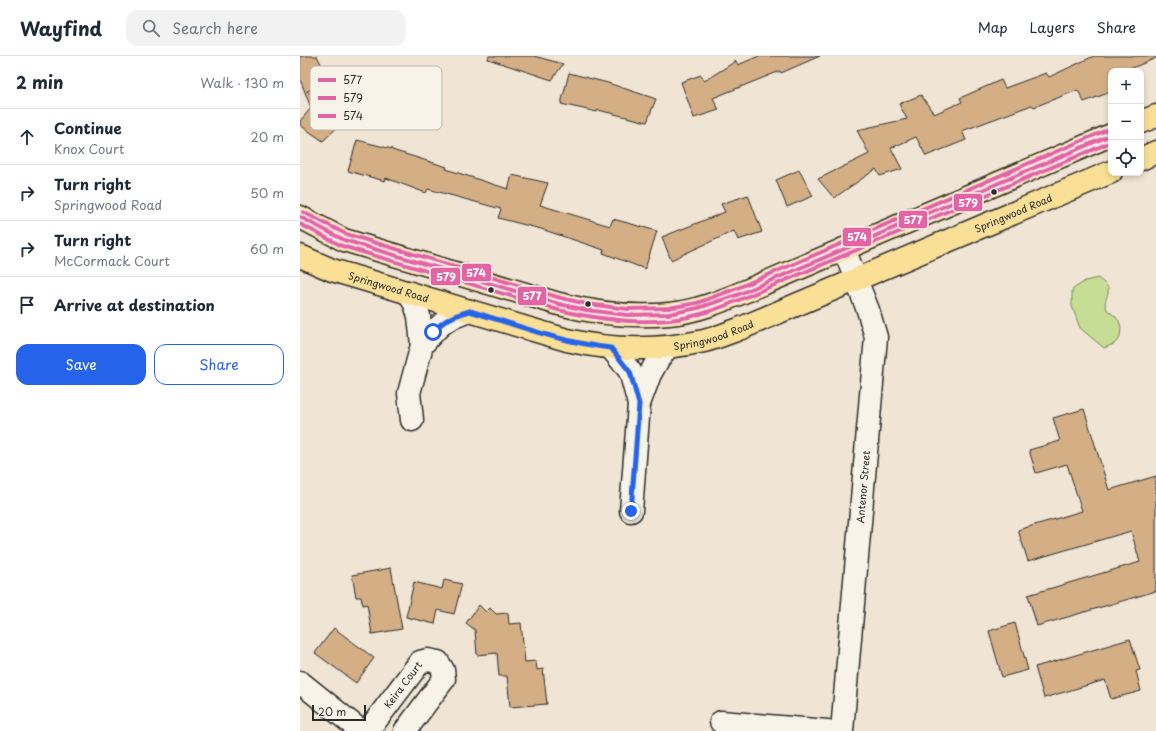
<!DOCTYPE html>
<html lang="en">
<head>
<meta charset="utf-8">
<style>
  body { margin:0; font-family:"Playpen Sans",sans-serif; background:#f2f2f3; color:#1f2937 }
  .controls { position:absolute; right:12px; top:12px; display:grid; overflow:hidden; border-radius:8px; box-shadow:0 2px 6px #0003 }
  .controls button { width:36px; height:36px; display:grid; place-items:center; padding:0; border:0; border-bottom:1px solid #e0e1e3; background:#fff; color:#1f2937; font:20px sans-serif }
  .scale { position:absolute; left:12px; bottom:10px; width:54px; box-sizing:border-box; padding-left:4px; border:2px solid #2b2b2b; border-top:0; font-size:11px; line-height:14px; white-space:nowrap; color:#2b2b2b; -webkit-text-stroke:3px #f7f3e8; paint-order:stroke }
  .stop { position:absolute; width:12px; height:12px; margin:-9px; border:3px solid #2563eb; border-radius:50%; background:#fff }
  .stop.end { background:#2563eb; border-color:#fff; box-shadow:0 1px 4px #0008 }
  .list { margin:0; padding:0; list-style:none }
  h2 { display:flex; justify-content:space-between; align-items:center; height:52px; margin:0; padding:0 16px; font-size:17px }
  h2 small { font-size:13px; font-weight:400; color:#747a83 }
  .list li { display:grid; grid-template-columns:26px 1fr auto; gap:12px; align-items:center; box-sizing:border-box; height:56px; padding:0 16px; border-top:1px solid #e0e1e3 }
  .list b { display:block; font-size:15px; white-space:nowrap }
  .list p { margin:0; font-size:13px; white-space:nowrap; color:#747a83 }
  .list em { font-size:13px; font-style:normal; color:#747a83 }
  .actions { display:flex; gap:8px; padding:12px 16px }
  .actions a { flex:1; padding:9px 0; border:1px solid #2563eb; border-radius:12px; text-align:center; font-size:14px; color:#2563eb }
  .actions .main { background:#2563eb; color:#fff }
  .icon { flex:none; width:22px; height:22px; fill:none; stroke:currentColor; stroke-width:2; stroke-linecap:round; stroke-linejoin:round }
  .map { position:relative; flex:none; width:856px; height:675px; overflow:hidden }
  header { display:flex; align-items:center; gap:24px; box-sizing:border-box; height:56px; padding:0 20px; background:#fff; border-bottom:1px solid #e0e1e3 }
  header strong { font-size:19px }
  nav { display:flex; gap:22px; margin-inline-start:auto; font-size:14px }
  .search { width:280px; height:36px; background:#f2f2f3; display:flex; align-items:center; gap:10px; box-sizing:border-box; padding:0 14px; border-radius:12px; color:#747a83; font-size:15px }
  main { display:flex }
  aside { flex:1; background:#fff }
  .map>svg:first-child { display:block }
  .green { fill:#c6de94; stroke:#788460 }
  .building { fill:#d4af86; stroke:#2b2b2b }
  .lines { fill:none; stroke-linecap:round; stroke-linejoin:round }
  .minor-casing { stroke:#2b2b2b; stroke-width:25 }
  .major-casing { stroke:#2b2b2b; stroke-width:25 }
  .minor { stroke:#f7f3e8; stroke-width:22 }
  .major { stroke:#fadf96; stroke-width:22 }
  .bus-1-casing { stroke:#f7f3e8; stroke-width:7 }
  .bus-2-casing { stroke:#f7f3e8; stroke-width:7 }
  .bus-3-casing { stroke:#f7f3e8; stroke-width:7 }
  .bus-1 { stroke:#e463a4; stroke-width:4 }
  .bus-2 { stroke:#e463a4; stroke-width:4 }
  .bus-3 { stroke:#e463a4; stroke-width:4 }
  .route { stroke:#2563eb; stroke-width:5 }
  .bus-dot { fill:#2b2b2b; stroke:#f7f3e8; stroke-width:1.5 }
  .labels { text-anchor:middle; stroke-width:3.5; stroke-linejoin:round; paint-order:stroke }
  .street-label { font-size:10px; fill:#2b2b2b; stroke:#f7f3e8 }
  .key { fill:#f7f3e8; stroke:#bab7af; stroke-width:1 }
  .key-label { font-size:11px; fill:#2b2b2b }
  .line-badge { stroke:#f7f3e8; stroke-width:1.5 }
  .badge-label { font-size:11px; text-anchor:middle; font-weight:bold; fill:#fff }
</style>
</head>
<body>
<header>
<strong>Wayfind</strong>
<div class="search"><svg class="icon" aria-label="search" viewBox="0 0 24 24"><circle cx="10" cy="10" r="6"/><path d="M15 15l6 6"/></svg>Search here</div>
<nav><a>Map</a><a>Layers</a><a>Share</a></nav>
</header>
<main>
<aside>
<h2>2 min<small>Walk · 130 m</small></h2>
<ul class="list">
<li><svg class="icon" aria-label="ahead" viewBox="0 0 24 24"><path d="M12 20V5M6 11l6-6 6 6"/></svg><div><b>Continue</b><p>Knox Court</p></div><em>20 m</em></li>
<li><svg class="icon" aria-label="right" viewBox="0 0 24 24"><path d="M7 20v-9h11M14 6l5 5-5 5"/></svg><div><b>Turn right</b><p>Springwood Road</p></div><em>50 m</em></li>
<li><svg class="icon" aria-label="right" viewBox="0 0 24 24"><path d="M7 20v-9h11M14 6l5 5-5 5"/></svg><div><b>Turn right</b><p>McCormack Court</p></div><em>60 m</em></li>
<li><svg class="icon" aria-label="arrive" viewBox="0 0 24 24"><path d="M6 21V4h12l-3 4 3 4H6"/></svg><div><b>Arrive at destination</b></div></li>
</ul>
<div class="actions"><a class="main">Save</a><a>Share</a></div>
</aside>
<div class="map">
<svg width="856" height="675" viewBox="0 0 856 675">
  <rect width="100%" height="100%" fill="#f0e5d4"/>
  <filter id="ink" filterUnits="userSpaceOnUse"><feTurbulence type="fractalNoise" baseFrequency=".025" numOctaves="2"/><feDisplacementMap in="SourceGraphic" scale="8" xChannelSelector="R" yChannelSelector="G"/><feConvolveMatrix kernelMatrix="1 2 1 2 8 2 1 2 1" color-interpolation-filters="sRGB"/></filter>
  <g filter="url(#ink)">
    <path class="green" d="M 798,222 C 812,233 809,232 805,247 L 807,254 L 815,260 L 819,265 L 821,271 L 820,282 L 814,288 L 804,292 L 780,272 L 772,250 L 772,234 L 785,225 Z"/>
    <g class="building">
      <polygon points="0,0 17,0 30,26 7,35 44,65 23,85 0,69 0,65 11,52 0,23"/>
      <polygon points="189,0 234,0 263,8 252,24 188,3"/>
      <polygon points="459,0 520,0 481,17 480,15 413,42 419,54 394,62 381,26 401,19 404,25 436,5 438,9"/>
      <polygon points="794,0 856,0 856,2 825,15 811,15 811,36 784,46 778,34 734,51 732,49 662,75 666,84 626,100 616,81 591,92 602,113 580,120 576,113 534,142 518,123 569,98 557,74 607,63 599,48 621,39 634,58 662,46 660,42 701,24 705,32 746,17 749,21"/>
      <polygon points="269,17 308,27 356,43 347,66 298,54 297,56 261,48"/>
      <polygon points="57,84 92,93 92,94 147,111 146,113 208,133 212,119 248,127 240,149 310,170 313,163 357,175 345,213 303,197 304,194 241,173 198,162 201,153 128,133 126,137 86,122 85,125 48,115"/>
      <polygon points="499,114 513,140 487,151 476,124"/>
      <polygon points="448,139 462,176 438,184 434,175 371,204 362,181 425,156 421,148"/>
      <polygon points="784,353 809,434 856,420 856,535 737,570 728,539 840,506 831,475 728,505 718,474 782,455 767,408 736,417 729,394 760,385 753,362"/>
      <polygon points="91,512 102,573 72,578 67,548 63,549 61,541 56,541 52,519"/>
      <polygon points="144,524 162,528 154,558 138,554 135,568 106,561 114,526 142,533"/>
      <polygon points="179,549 186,556 190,552 196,558 208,557 209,568 221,567 225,606 236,605 237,614 243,613 247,648 210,651 207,620 199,620 197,597 177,599 175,574 166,567"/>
      <polygon points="715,567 728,614 702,621 689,575"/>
      <polygon points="34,572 74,602 56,627 15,597"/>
      <polygon points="830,583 840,614 836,615 841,635 811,643 805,624 744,642 735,611"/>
    </g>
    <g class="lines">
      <g class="minor-casing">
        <g id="minor">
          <polyline points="108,236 115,248 119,260 122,289 109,337 112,364"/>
          <path d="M 122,289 C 139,269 144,263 170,255"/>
          <polyline points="311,292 330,315 339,348"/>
          <polyline points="331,455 339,348 350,318 359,302 368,291"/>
          <polyline points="0,626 61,675"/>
          <polyline points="421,666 527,675"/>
          <path id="s1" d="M 68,675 L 120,606 L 128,604 L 138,606 L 143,614 L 144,623 L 105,675"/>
          <path id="s2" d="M 542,675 L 576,281 L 568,254 L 544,193"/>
        </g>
      </g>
      <g class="major-casing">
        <g id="major">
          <polyline points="841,66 856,60"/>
          <polyline points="841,103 856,96"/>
          <path d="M 0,161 L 44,184 L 259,248 C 295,257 332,262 369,258 C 395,256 422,245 446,235 L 811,79"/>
          <path id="s3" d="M 0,200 L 32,214 L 267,284 C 313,295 358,295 404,285 C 416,282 428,277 439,273 L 811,116"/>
        </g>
      </g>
      <use href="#minor" class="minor"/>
      <use href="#major" class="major"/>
      <g class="bus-1-casing">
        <polyline id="bus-1" points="0,161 44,184 259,248 286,254 327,259 369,258 398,252 437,239 811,79"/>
      </g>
      <g class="bus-2-casing">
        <path id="bus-2" d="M 0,168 L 42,190 L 258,254 C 300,264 346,270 389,261 C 406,257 423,251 439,244 L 811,86"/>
      </g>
      <g class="bus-3-casing">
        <polyline id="bus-3" points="3,156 46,178 261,242 287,248 328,253 368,252 397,247 435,233 809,73"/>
      </g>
      <use href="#bus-1" class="bus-1"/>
      <use href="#bus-2" class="bus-2"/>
      <use href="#bus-3" class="bus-3"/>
    </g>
  </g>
  <g class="lines" filter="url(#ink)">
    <path class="route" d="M 133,276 C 143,264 155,259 170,255 C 216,269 263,287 311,292 L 330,316 L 339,348 L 331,455"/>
  </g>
  <g class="bus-dot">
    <circle cx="694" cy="136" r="3.5"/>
    <circle cx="191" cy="234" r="3.5"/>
    <circle cx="288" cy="248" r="3.5"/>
  </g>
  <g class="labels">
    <g class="street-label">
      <text dy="4" stroke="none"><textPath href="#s3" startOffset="753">Springwood Road</textPath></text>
      <text dy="4" stroke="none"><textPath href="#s3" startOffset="94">Springwood Road</textPath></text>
      <text dy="4" stroke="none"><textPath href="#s3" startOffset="429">Springwood Road</textPath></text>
      <text dy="4" stroke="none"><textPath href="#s2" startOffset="245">Antenor Street</textPath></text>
      <text dy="4" stroke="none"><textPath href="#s1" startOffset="58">Keira Court</textPath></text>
    </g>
  </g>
  <rect x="10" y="10" width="132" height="64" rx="6" class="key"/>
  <rect x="18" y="22" width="18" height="4" fill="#e463a4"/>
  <rect x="18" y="40" width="18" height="4" fill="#e463a4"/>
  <rect x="18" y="58" width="18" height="4" fill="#e463a4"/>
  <g class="key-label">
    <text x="43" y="28">577</text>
    <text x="43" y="46">579</text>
    <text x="43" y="64">574</text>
  </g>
  <g class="line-badge">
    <rect x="653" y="137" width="30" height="19" rx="4" fill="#e463a4"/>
    <rect x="598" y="154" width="30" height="19" rx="4" fill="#e463a4"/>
    <rect x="542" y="171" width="30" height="20" rx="4" fill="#e463a4"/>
    <rect x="161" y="207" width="31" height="19" rx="4" fill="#e463a4"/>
    <rect x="130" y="211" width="31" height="19" rx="4" fill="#e463a4"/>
    <rect x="217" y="230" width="30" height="20" rx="4" fill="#e463a4"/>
  </g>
  <g class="badge-label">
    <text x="668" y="151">579</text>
    <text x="613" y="168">577</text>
    <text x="557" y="185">574</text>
    <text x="176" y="221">574</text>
    <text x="146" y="225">579</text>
    <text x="232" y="244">577</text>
  </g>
</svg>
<div class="controls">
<button>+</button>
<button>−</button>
<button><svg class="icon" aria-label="locate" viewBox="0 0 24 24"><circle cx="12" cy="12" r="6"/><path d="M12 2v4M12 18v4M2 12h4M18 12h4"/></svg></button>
</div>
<div class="scale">20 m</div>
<div class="stop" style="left:133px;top:276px"></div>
<div class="stop end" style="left:331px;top:455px"></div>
</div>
</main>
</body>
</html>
